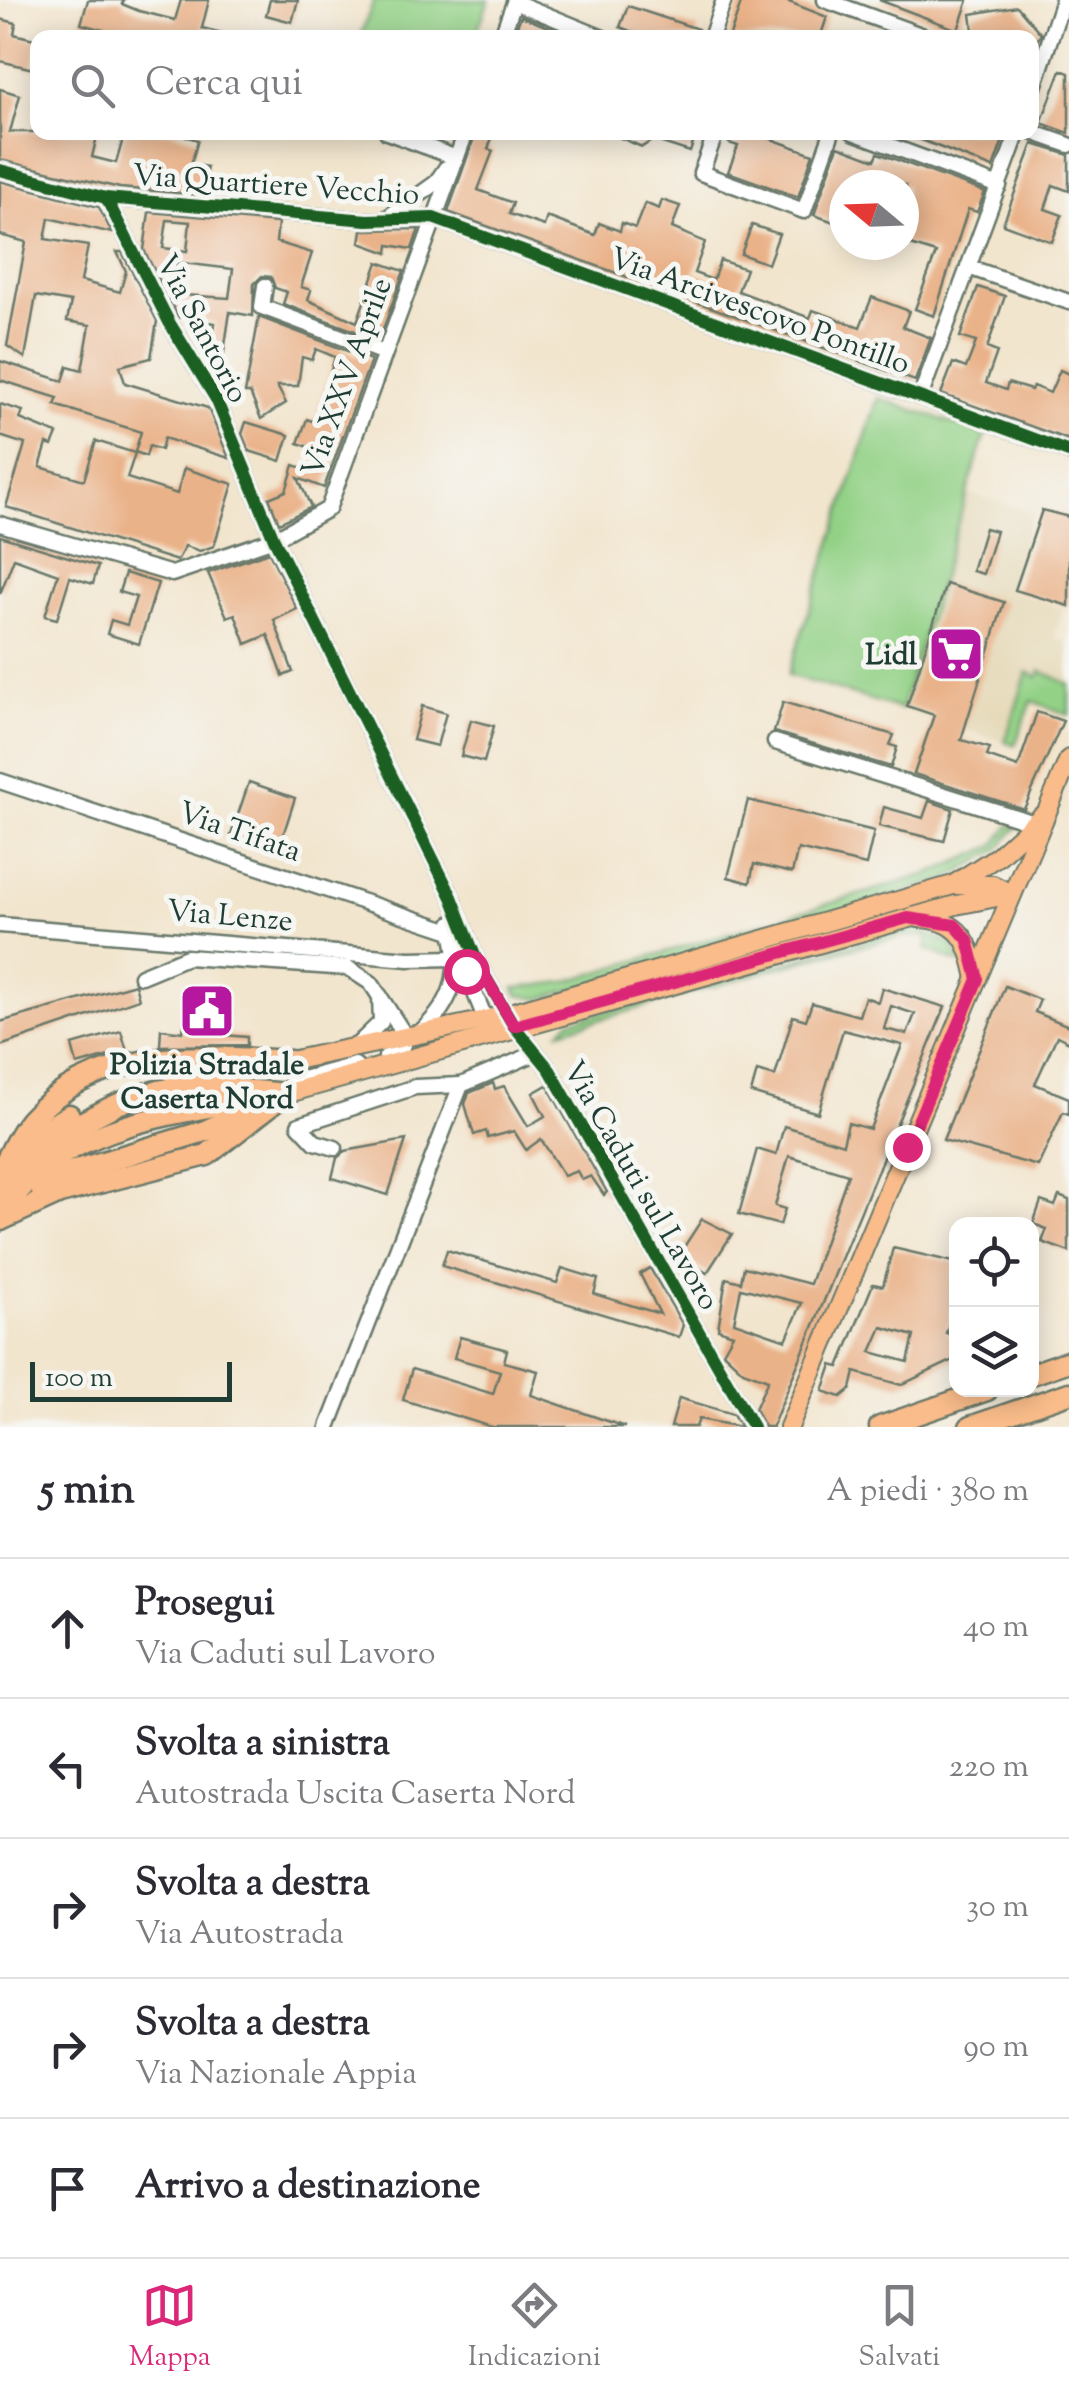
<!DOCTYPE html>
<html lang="it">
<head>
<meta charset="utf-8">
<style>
  body { margin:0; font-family:"Sorts Mill Goudy",serif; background:#f2f2f3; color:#2b2b33 }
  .controls { position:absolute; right:30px; bottom:30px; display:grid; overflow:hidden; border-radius:20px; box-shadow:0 5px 25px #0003 }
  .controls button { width:90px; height:90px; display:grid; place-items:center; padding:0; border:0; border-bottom:2px solid #e1e1e2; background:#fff; color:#2b2b33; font:50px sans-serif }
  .compass { position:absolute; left:829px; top:170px; width:90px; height:90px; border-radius:50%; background:#fff; box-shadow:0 5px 25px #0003; rotate:289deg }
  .scale { position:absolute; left:30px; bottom:25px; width:202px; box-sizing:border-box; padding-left:10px; border:5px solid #1f3d34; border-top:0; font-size:28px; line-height:35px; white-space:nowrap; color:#1f3d34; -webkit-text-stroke:8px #f6f6f2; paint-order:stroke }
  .stop { position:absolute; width:30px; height:30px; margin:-22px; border:8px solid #db2777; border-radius:50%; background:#fff }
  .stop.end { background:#db2777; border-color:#fff; box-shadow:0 2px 10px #0008 }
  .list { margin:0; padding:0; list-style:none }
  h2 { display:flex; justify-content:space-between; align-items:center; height:130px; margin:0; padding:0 40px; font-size:42px }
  h2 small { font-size:32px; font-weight:400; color:#7c7c81 }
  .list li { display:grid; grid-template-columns:65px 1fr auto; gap:30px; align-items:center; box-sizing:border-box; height:140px; padding:0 40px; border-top:2px solid #e1e1e2 }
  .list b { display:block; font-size:38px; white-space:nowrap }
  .list p { margin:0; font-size:32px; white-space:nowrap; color:#7c7c81 }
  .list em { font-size:32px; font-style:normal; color:#7c7c81 }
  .icon { flex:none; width:55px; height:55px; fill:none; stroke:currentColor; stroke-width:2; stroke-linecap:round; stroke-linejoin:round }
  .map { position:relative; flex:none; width:1069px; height:1427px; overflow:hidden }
  .search { position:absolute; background:#fff; box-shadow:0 5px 25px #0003; left:30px; right:30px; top:30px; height:110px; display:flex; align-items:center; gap:25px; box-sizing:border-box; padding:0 35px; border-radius:20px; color:#7c7c81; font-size:38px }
  .sheet { height:830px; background:#fff }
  nav { display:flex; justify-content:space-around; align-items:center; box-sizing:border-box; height:140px; border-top:2px solid #e1e1e2; background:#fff; font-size:28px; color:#7c7c81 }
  nav a { display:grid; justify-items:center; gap:5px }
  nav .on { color:#db2777 }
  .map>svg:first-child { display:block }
  .built { fill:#e6daba }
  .green { fill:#93d186; stroke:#59875d; stroke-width:2.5 }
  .building { fill:#eab289; fill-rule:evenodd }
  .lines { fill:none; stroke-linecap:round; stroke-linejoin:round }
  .minor-casing { stroke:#69786a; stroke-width:19 }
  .major-casing { stroke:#69786a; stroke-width:22 }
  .highway-casing { stroke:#69786a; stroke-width:25 }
  .minor { stroke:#fff; stroke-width:14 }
  .major { stroke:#f9bc8a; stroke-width:18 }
  .highway { stroke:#f9bc8a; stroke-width:20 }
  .cycleway-casing { stroke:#f6f6f2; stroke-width:19 }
  .cycleway { stroke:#1b5e20; stroke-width:12 }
  .route { stroke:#db2777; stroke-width:12 }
  .labels { text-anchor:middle; stroke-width:10; stroke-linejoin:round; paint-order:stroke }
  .street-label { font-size:30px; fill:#1f3d34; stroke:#f6f6f2 }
  .poi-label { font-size:30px; font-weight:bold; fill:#1f3d34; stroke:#f6f6f2; text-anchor:end }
</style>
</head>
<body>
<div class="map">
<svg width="1069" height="1427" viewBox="0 0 1069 1427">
  <rect width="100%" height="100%" fill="#f6f6f2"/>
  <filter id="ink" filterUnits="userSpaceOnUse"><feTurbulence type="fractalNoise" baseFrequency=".01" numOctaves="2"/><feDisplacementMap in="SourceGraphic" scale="20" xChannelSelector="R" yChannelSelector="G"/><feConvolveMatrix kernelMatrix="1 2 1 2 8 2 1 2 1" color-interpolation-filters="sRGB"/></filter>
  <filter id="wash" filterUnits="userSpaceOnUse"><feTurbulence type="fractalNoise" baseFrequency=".0048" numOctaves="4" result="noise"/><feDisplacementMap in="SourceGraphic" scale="40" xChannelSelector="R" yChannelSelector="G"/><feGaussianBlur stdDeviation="2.25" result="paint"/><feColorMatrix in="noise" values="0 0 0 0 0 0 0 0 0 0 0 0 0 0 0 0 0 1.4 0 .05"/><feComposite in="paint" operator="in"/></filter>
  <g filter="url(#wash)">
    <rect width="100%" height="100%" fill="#f2e5ce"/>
    <polygon class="built" points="967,493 1033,513 1010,590 1063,609 1054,637 1069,644 1069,715 1032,701 1015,745 901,709"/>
    <g class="green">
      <polygon points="374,0 489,0 475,37 360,37"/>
      <polygon points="878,398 985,434 901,709 788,675"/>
      <polygon points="1041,671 1069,684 1069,715 1032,701 1015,745 1005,742 1027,672 1038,677"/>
      <polygon points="1010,825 1017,827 998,850 947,879 540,999 518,995 515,988 565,982 932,873 994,846"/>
      <polygon points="914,927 952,945 964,965 926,949 928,936 905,936 815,957 560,1031 569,1021"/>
    </g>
    <g id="blocks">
      <g class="building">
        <polygon points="88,0 124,0 122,4 139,11 175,20 181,0 209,0 202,28 226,34 225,38 132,38 81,24"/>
        <polygon points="270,0 298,0 292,22 266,15"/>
        <polygon points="742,0 784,0 827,17 820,38 729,38"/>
        <polygon points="879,0 968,0 958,30"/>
        <polygon points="628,6 698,29 695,38 648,38 620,27"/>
        <polygon points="1017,6 1041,34 1032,49 1032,38 974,38 971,14"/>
        <polygon points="521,16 572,37 572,38 512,38"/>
        <polygon points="0,19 16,23 14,34 38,40 33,69 0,61"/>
        <polygon points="1061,70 1069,73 1069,133 1041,123"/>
        <polygon points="0,89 20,95 10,132 98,132 92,157 116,163 125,132 172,132 198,140 191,164 207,167 201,195 120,188 0,160"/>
        <polygon points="476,132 494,132 488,149 493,151 478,190 513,203 509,214 544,226 547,217 595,235 599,223 620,231 622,223 635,228 645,203 659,209 662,200 680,206 672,228 705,242 694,273 713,280 720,260 746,269 738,291 810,318 813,310 860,327 872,297 909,311 903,327 931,338 915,381 448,212"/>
        <polygon points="607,132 697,132 690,152 653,140 642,147"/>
        <polygon points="733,132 752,132 813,154 798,197 728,172 738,146 729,143"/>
        <polygon points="901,132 1006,132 993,168"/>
        <polygon points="1033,144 1069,155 1069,191 1053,185 1045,209 1062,215 1052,242 1003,224"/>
        <polygon points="838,146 875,160 878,153 985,192 977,212 968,209 934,316 915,309 936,253 904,243 906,185 844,185 837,223 814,215"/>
        <polygon points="0,181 99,207 112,233 49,218 45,239 88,246 81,281 120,292 126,271 117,252 122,252 157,321 151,358 120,366 125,383 208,408 229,458 164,438 161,450 149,446 146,456 135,452 141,432 55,405 58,398 0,380 0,361 63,381 68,366 82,370 90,325 67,321 71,302 36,296 25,358 7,346 26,242 0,235"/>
        <path d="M 149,212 L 278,223 L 276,242 L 312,253 L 301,287 L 311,290 L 308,300 L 357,322 L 378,262 L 404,271 L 379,340 L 283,304 L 287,292 L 275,288 L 271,277 L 262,276 L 254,284 L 253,316 L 230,312 L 222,365 L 209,363 L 215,323 L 178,317 L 144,250 ZM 167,220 L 190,222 L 187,251 L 163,248 ZM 174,262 L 233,269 L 229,298 L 183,295 Z"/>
        <polygon points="752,225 779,234 768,264 741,254"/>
        <polygon points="419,229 412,249 389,245 388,253 360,243 362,230"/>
        <polygon points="978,287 1005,296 987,348 997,352 986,383 1006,390 1008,383 1031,390 1033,386 1050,393 1060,370 1069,374 1069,440 941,394 953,363 966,368 976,342 960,337"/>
        <polygon points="259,317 371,360 324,488 298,478 311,507 279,523 269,498 286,491 294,465 312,471 320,451 298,443 307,419 315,422 335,357 316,349 312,360 302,357 298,386 277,386 286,403 261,419 250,393 245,393"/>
        <polygon points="0,404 23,411 20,419 57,434 52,446 47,444 40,467 84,480 96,441 135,453 127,478 177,494 184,468 233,484 214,546 200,551 185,546 177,561 6,507 25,444 0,436"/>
        <polygon points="246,422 289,435 281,461 249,451 242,434"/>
        <polygon points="1042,510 1069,517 1069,606 1015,590"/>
        <polygon points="985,528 996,531 983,574 972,571"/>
        <polygon points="0,536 98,566 93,584 70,577 57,619 45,616 58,574 14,558 0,594"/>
        <polygon points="269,552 297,609 274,620 293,672 283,676 268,635 246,644 235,614 227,617 208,573"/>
        <polygon points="125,573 158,583 139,644 107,634 111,620 127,625 136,597 119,592"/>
        <polygon points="946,584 1004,602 961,740 990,748 987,756 1018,767 1037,712 1063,721 1024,809 914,774 934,715 907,706"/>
        <polygon points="783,702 894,735 890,745 897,747 891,767 774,732"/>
        <polygon points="422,706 446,713 437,746 413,740"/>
        <polygon points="471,720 494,726 484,762 461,756"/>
        <polygon points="249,782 295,798 278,851 231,835"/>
        <polygon points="748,800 874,831 866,865 798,849 792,873 754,864 750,883 728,877"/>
        <polygon points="929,801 953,809 944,841 879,826 884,807 923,818"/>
        <polygon points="135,984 139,999 0,1046 0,1022"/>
        <polygon points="1005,986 1040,1000 1035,1012 1069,1026 1069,1042 1057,1036 1035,1084 1069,1098 1069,1114 1063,1112 1038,1166 943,1140"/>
        <path d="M 882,988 L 945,1007 L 772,1427 L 764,1427 L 755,1409 L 768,1380 L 743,1371 L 723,1352 L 733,1334 L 718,1329 L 726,1278 L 741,1282 L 744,1267 L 810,1284 L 848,1174 L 789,1156 L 775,1206 L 785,1209 L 780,1225 L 739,1214 L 757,1149 L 776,1155 L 784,1126 L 843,1144 L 848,1123 L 870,1129 L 902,1045 L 843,1030 L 818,1113 L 751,1093 L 757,1071 L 775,1076 L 793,1016 L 806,1020 L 812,1003 L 859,1016 L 865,997 L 878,1002 ZM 891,1006 L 915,1014 L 907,1034 L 884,1029 ZM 741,1288 L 802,1303 L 786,1340 L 734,1322 Z"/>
        <polygon points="186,1007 228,1012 225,1035 247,1037 247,1045 160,1046 161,1029 183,1032"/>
        <polygon points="121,1031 127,1051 77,1065 72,1045"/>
        <polygon points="493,1083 495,1089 504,1086 528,1126 545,1116 533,1093 547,1085 607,1192 604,1195 591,1176 582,1180 577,1171 564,1176 541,1139 526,1150 514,1131 488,1138 486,1131 474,1135 465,1104 469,1093"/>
        <polygon points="406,1140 388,1195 332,1178 337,1158 345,1151"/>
        <polygon points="1059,1196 1069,1200 1069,1252 1042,1242 1047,1229 1033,1224 1041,1201 1055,1206"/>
        <polygon points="702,1219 732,1234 707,1273 678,1256"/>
        <path d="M 893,1248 L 954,1262 L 956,1267 L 956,1304 L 946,1333 L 956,1336 L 956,1359 L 901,1385 L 855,1372 L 851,1389 L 841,1397 L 823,1391 L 832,1365 L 839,1367 L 873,1284 L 883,1286 ZM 882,1327 L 914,1336 L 908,1362 L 871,1352 Z"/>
        <polygon points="447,1250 557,1283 562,1268 598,1279 594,1294 660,1314 640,1274 650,1268 683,1325 679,1337 442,1266"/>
        <polygon points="460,1337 507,1350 504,1362 538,1371 531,1395 625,1427 492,1427 403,1400 412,1369 493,1394 500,1371 454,1358"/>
        <polygon points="679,1398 733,1414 741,1427 699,1419 696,1427 671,1427"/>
      </g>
    </g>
  </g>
  <g filter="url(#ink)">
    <use href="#blocks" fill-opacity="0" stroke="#69786a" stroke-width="2.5"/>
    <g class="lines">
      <g class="minor-casing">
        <g id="minor">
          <polyline points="825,0 929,38"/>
          <polyline points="515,2 603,38"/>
          <polyline points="501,38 515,0"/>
          <polyline points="711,38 724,0"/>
          <polyline points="1032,93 1063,0"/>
          <polyline points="387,132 454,157"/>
          <polyline points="716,132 701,173 804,211 832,132"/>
          <polyline points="853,132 999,186"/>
          <polyline points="1032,132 1069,145"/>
          <polyline points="0,170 106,198 367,220 433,218 1069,452"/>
          <polyline points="106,198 169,322 216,399 274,539 452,897 479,966 514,1026 550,1070 753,1427"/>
          <polyline points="387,218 436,183 446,168"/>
          <polyline points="968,267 1069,302"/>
          <polyline points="265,286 262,307 384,353"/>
          <polyline points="921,395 1018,132"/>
          <polyline points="0,524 172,574 274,539 328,509 466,132"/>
          <polyline points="775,742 1041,825"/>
          <polyline points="0,781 451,931 463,928"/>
          <polyline points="0,925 409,959 455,958"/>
          <polyline points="459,953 488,1026"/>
          <polyline points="141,976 187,957 348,968 371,983 406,1037 399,1054 386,1057"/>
          <path d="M 419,1033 C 447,1009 458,986 455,947 C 454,938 451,932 452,923"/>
          <polyline points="355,1047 381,1022 380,996"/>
          <polyline points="285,1094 292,1082 355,1065"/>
          <polyline points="335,1148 315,1142 299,1125 415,1087 461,1085"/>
          <polyline points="328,1427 461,1085 536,1053"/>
        </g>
      </g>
      <g class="major-casing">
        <g id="major">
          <polyline points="953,885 998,856 1043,815"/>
          <path d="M 918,918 C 961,919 970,942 977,979"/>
          <polyline points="290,1061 486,1020 953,885 993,885 1009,893"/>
          <polyline points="285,1094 956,905 1012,894"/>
          <polyline points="789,1427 1069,759"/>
        </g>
      </g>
      <g class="highway-casing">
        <g id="highway">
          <polyline points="175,1077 241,1068"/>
          <polyline points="18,1156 38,1134 69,1115"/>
          <path d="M 0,1172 C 10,1155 18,1133 31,1119 C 98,1045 199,1056 290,1061"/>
          <polyline points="41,1189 60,1175 205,1131 256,1107"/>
          <path d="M 13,1198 C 68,1126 170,1114 253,1099"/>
          <path d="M 1,1220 C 1,1213 0,1203 1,1197 C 13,1156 106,1105 145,1094 C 190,1081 239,1090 285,1094"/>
          <polyline points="1,1220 60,1193 207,1155 285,1094"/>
          <polyline points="1032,1374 1069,1361"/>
          <polyline points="880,1427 987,1390"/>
          <polyline points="970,1427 1069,1393"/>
        </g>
      </g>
      <use href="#minor" class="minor"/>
      <use href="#major" class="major"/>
      <use href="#highway" class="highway"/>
      <g class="cycleway-casing">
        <g id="cycleway">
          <polyline points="0,170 106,198 367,220 433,218 1069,452"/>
          <polyline points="106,198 169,322 216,399 274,539 452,897 479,966 514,1026 550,1070 753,1427"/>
        </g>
      </g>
      <use href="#cycleway" class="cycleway"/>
    </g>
  </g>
  <g class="lines" filter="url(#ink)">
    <polyline class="route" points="466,971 479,966 514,1026 908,918 955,925 968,940 978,979 907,1147"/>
  </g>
  <defs>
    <g id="supermarket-square" transform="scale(2.875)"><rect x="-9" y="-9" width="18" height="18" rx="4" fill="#b5179e" stroke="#f6f6f2"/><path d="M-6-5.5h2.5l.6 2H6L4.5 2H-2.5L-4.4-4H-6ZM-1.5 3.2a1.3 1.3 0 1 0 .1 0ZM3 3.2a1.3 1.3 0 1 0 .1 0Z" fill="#fff"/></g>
    <g id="civic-square" transform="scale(2.875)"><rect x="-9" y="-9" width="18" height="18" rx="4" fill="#b5179e" stroke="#f6f6f2"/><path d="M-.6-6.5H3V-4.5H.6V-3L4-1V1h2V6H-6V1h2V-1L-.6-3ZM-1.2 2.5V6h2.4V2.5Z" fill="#fff"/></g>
  </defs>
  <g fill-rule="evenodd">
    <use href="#supermarket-square" x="956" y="654"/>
    <use href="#civic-square" x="207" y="1011"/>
  </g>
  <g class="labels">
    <g class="street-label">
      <text transform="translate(276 184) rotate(4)" y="10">Via Quartiere Vecchio</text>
      <text transform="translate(760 310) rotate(20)" y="10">Via Arcivescovo Pontillo</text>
      <text transform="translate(203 328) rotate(62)" y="10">Via Santorio</text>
      <text transform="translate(346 377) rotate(-70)" y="10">Via XXV Aprile</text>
      <text transform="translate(240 831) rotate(19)" y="10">Via Tifata</text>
      <text transform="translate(230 915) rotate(5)" y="10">Via Lenze</text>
      <text transform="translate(642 1185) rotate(60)" y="10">Via Caduti sul Lavoro</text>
    </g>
    <g class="poi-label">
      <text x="917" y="664">Lidl</text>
      <text x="207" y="1074" text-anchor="middle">Polizia Stradale<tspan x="207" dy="34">Caserta Nord</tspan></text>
    </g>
  </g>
</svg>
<div class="controls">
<button><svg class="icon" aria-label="locate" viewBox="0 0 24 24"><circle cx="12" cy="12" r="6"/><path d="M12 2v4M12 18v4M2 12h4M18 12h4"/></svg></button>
<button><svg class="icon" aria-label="layers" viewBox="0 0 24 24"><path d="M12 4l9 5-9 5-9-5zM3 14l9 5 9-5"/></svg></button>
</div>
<svg class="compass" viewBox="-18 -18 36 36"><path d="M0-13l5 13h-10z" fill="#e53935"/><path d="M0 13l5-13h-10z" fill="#7c7c81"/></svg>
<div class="scale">100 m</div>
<div class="stop" style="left:466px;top:971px"></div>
<div class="stop end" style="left:907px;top:1147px"></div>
<div class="search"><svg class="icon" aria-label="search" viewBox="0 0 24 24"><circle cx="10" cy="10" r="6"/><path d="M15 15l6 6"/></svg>Cerca qui</div>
</div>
<section class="sheet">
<h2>5 min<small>A piedi · 380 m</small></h2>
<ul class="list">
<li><svg class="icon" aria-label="ahead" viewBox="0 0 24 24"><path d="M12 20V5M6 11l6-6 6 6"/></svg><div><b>Prosegui</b><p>Via Caduti sul Lavoro</p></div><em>40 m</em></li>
<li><svg class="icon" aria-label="left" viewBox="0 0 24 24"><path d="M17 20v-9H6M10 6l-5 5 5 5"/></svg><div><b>Svolta a sinistra</b><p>Autostrada Uscita Caserta Nord</p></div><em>220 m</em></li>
<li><svg class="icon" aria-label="right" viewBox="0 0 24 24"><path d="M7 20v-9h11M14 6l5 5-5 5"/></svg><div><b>Svolta a destra</b><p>Via Autostrada</p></div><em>30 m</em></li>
<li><svg class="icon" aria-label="right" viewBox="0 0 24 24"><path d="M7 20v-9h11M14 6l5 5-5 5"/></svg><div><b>Svolta a destra</b><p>Via Nazionale Appia</p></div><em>90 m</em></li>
<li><svg class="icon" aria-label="arrive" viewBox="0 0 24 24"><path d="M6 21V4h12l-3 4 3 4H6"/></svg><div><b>Arrivo a destinazione</b></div></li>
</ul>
</section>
<nav>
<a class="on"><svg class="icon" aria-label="map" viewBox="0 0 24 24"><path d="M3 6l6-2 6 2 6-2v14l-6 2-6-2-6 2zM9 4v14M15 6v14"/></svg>Mappa</a>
<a><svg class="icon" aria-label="directions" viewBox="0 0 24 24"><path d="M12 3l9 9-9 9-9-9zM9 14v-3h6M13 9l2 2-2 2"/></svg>Indicazioni</a>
<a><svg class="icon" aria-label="saved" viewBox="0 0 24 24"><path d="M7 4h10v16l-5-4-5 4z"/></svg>Salvati</a>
</nav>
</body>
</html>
